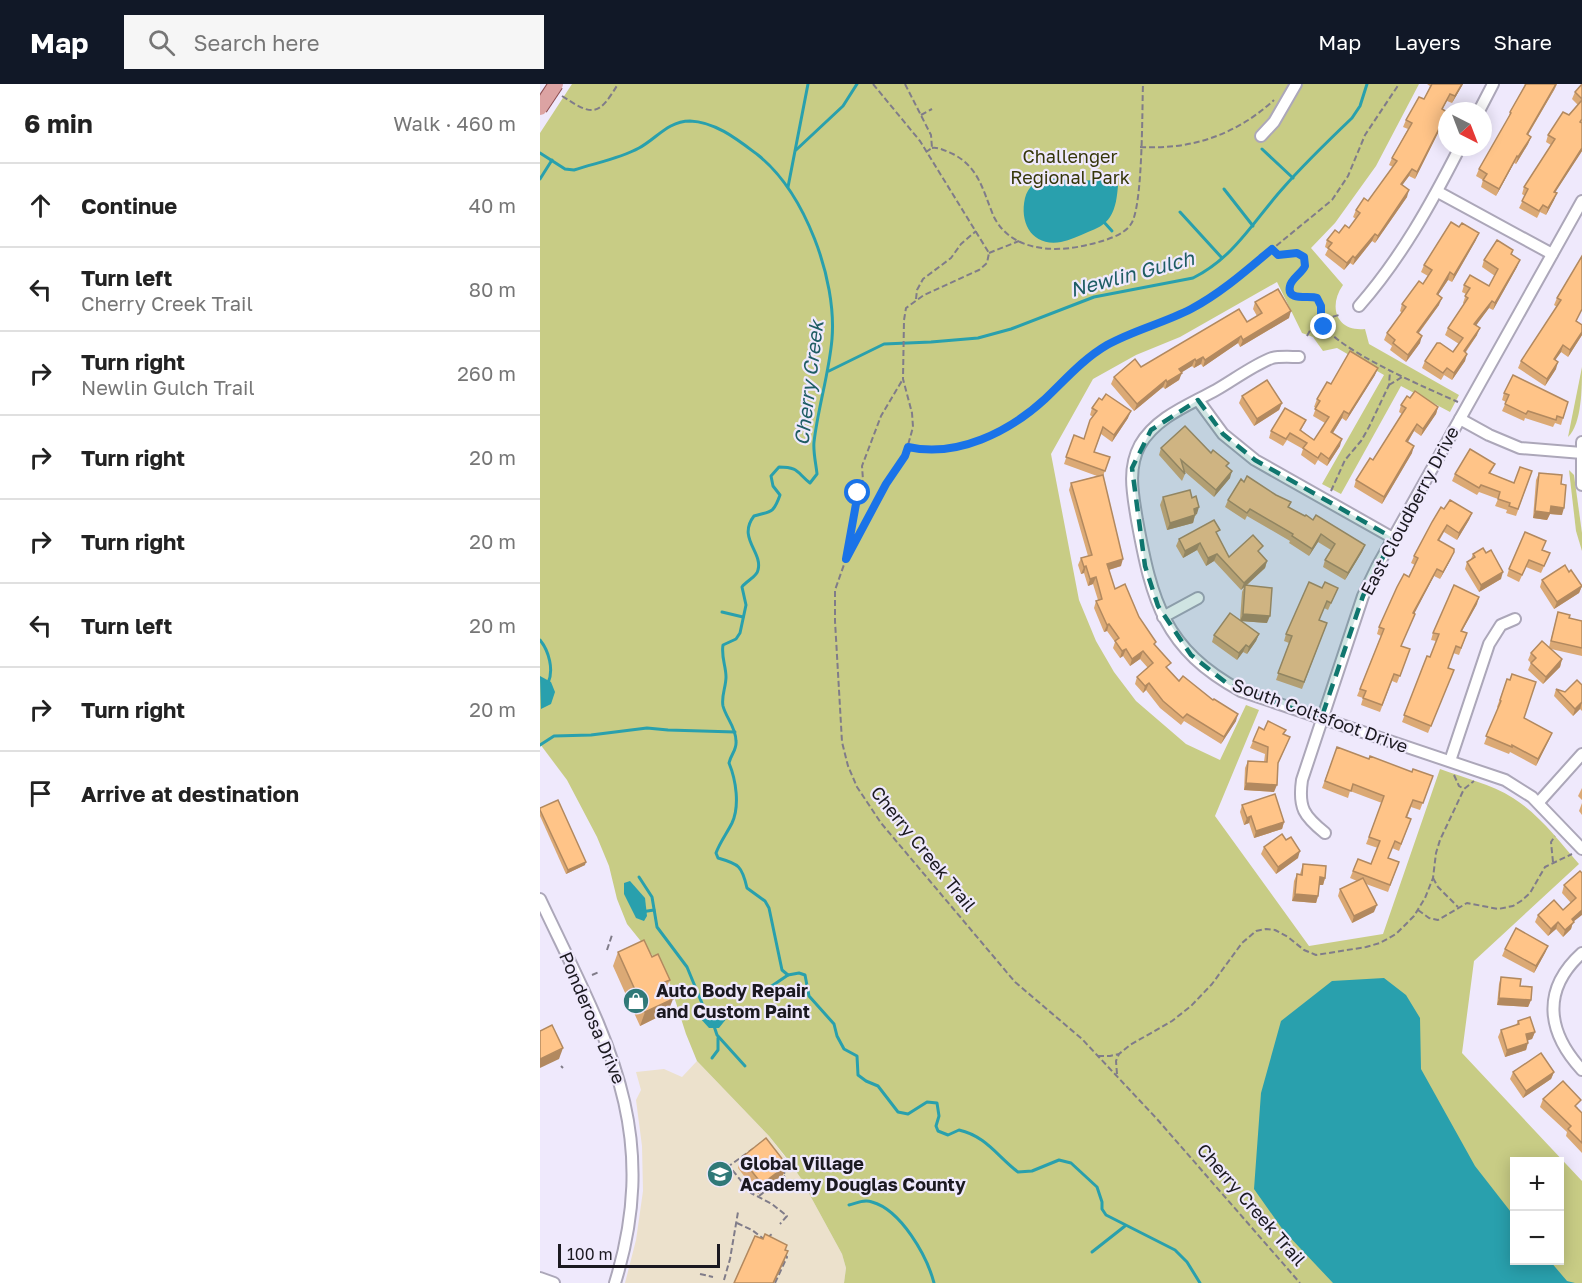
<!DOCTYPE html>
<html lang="en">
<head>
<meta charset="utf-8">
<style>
  body { margin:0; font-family:"Golos Text",sans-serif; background:#f6f6f6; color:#222 }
  .controls { position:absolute; right:18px; bottom:18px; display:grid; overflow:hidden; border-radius:0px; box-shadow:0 3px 15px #0003 }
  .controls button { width:54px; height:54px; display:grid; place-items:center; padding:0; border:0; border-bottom:2px solid #e0e0e0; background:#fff; color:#222; font:30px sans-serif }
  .compass { position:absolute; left:898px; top:18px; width:54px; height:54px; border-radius:50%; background:#fff; box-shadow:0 3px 15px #0003; rotate:138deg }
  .scale { position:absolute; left:18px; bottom:15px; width:162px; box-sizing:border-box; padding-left:6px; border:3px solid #1b1920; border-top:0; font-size:16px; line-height:21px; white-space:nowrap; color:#1b1920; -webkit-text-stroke:4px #efe9fc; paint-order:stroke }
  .stop { position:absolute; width:18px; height:18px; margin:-14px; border:4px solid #1a73e8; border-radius:50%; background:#fff }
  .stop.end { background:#1a73e8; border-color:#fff; box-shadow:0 2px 6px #0008 }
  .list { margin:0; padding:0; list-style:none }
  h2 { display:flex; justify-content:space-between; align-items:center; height:78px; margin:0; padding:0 24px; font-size:26px }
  h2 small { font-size:20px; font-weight:400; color:#767676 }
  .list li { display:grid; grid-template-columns:39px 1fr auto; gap:18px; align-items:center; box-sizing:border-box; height:84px; padding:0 24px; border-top:2px solid #e0e0e0 }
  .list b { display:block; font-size:22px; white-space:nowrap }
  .list p { margin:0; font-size:20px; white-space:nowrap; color:#767676 }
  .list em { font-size:20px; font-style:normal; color:#767676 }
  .icon { flex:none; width:33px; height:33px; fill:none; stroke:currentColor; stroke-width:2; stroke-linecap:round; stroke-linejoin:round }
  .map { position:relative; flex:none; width:1042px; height:1199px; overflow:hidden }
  header { display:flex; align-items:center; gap:36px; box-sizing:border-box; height:84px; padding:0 30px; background:#111827; color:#fff }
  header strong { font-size:28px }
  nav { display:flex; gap:33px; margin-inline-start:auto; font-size:21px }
  .search { width:420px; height:54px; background:#f6f6f6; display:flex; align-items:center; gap:15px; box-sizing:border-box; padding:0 21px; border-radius:0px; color:#767676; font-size:22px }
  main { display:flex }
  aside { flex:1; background:#fff }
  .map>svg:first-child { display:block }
  .education { fill:#ece1cc }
  .green { fill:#c8cc85; fill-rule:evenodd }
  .water { fill:#29a0ad }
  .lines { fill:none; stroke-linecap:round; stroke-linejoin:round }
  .stream { stroke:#29a0ad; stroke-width:3 }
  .minor-casing { stroke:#aca7b9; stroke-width:14 }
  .path { stroke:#807c89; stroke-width:2; stroke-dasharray:6 3; stroke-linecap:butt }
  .minor { stroke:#fff; stroke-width:10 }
  .major-bridge-casing { stroke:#8a4b4e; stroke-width:16; stroke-linecap:butt }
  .major-bridge { stroke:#dca3a3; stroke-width:14 }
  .wall { fill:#dba975 }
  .shaded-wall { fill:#b2895f }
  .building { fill:#ffc488; stroke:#b2895f; stroke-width:1.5 }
  .route { stroke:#1a73e8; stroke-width:8 }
  .marked { fill:#0f766e; fill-opacity:0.2; stroke:#0f766e; stroke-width:4.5; stroke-dasharray:12 8; stroke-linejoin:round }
  .labels { text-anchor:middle; stroke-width:4.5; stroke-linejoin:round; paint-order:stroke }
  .park-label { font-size:18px; fill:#353609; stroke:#efe9fc }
  .street-label { font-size:18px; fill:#1b1920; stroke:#efe9fc }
  .poi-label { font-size:18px; font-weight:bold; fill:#1b1920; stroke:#efe9fc; text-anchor:start }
  .water-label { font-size:20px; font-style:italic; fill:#1f5d64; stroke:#efe9fc }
</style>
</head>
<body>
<header>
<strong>Map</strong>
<div class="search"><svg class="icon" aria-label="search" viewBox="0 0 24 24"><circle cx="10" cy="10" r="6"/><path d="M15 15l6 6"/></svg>Search here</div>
<nav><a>Map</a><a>Layers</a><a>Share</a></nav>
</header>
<main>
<aside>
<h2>6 min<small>Walk · 460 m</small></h2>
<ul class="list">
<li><svg class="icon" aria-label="ahead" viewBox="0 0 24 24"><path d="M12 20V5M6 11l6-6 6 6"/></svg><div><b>Continue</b></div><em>40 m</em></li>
<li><svg class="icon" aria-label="left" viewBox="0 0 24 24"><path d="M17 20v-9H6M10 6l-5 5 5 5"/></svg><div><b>Turn left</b><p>Cherry Creek Trail</p></div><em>80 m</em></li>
<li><svg class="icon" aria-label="right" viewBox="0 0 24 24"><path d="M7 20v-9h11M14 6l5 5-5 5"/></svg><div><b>Turn right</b><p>Newlin Gulch Trail</p></div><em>260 m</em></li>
<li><svg class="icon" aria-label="right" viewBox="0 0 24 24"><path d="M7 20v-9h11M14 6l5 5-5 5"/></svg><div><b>Turn right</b></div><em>20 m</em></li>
<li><svg class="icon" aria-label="right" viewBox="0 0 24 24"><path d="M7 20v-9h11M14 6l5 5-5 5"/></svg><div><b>Turn right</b></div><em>20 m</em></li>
<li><svg class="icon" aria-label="left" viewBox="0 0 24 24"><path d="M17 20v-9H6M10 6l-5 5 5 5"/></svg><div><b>Turn left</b></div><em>20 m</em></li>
<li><svg class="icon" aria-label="right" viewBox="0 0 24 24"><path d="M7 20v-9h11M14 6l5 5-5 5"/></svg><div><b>Turn right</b></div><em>20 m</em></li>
<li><svg class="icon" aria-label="arrive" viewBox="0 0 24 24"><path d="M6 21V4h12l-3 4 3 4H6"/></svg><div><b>Arrive at destination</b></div></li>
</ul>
</aside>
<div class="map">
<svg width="1042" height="1199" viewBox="0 0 1042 1199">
  <rect width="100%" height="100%" fill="#efe9fc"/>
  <polygon class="education" points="157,977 229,1052 260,1093 302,1170 306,1184 304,1199 85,1199 96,1156 103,1107 102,1062 96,1016 101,1006 96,988 124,985 142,993"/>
  <g class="green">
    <path d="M 32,0 L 879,0 L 836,82 L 795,139 L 771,164 L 803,201 C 788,222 796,248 825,245 L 829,260 L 919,311 L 910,328 L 861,302 L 801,410 L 782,400 L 844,291 L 797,264 L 783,267 L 773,253 L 762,249 L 737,198 L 640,253 L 596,271 L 553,295 L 511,370 L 539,516 L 556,557 L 574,588 L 596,617 L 646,660 L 680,676 L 706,621 L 719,626 L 675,732 L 769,862 L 843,850 L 900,685 C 924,694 951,700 973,714 C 999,730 1019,757 1039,780 L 934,877 L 922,969 L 1042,1097 L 1042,1199 L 304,1199 L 306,1184 L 302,1170 L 260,1093 L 245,1072 L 229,1052 L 157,977 L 146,950 L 129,897 L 112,871 L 87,840 L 77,815 L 69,782 L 57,753 L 27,696 L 0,660 L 0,49 ZM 975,1078 L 1020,1078 L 1020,1176 L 975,1176 Z"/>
    <path d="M 1042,283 C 1042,302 1042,340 1028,353 Z"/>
    <polygon points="1029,386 1034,391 1042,449 1042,467 1036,447"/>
  </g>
  <g class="water">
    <path d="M 507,94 L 539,97 L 571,95 L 578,102 C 577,112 576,124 570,133 C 565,141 556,145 548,148 C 539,152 530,156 521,158 C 493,163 479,140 485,114 C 488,103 496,96 507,94 Z"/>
    <polygon points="0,592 11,598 15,608 11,620 1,625"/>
    <polygon points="90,797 105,814 107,832 104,837 96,834 84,810 84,799"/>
    <polygon points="844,894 866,911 880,934 881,985 935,1082 974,1132 975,1176 1010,1177 1027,1197 1035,1199 793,1199 743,1146 714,1105 721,1009 741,937 792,897"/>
    <polygon points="171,925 186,929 190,927 191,929 179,944 169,944 160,934 162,927"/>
  </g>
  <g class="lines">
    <g class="stream">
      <polyline points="722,65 753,94"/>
      <polyline points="256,66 303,22 317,0"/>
      <path d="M 0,69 L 25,85 L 34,86 C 55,79 79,75 99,64 C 116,55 128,37 150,37 C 176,38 198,56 218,71 C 265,109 297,195 292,255 C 289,290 278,323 274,358 C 273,368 276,380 277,390 L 270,399 C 257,389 259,383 239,383 L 231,392 L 233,402 L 240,411 C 233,431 230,427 214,432 C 197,454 223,468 218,486 C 217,493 206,497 202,503 L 206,521 L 200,549 L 196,555 L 183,561 C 181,573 186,582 186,593 C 186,603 181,612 183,622 C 186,634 196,643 196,657 C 197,666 191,670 189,679 C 196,696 200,722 192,739 C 187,749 180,758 176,769 L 178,774 C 199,780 202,782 207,804 L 225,817 L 229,824 L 242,886 L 248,891 L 259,889 L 265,891 L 269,912 L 294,940 L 297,952 L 304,965 L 317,972 L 318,991 L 326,997 L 338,1002 L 358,1028 L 368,1030 L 387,1018 L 397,1019 L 399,1032 L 396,1042 L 398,1047 L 408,1051 L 419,1046 C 446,1052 458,1073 478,1088 L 492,1087 L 519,1076 L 531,1079 L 557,1103 L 562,1118 L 562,1125 L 566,1131 L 635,1166 L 647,1178 L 660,1199"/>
      <polyline points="0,95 12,76"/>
      <polyline points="248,103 268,0"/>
      <polyline points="684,105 713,142"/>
      <polyline points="640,128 682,174"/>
      <polyline points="563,137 572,147"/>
      <path d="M 289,287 L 344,260 L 391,258 L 438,254 L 471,245 L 554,213 L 653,194 C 695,173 714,136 744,103 C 765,79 789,56 812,34 L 820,22 L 827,0"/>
      <polyline points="182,528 203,533"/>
      <path d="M 0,556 C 9,567 14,586 8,599"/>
      <polyline points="0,661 14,652 51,651 107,644 128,646 195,648"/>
      <polyline points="99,793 112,813 117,843 147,883 166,929"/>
      <polyline points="101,828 114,826"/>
      <polyline points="220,910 248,891"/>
      <polyline points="174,942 177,951 205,982"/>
      <polyline points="172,974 178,966 178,954"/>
      <path d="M 309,1121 C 317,1119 324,1115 332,1118 C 361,1126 387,1172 394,1199"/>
      <polyline points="552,1168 585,1142"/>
    </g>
    <g class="minor-casing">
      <g id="minor">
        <polyline points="939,27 953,0"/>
        <polyline points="721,52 734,38 756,0"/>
        <polyline points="898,108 1012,170"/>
        <path d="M 819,222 C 861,174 891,120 920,63"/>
        <path d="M 759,273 C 751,273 740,272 732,274 C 715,280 692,297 676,306 C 649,321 616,333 600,361 C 587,385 593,411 597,436 C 612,518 624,565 701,607 L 965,696 L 992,713 L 1042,765"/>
        <polyline points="658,316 683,350 715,376 853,454"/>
        <polyline points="920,335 949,351 980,364 1042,369"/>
        <polyline points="1042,358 1042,401"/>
        <polyline points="623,533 658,514"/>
        <polyline points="910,677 949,560 961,541 975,535"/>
        <polyline points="999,718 1042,670"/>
        <path d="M 785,749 C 764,732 758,724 762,696 L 823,512 L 837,483 L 1042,117"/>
        <path d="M 0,815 C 64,951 123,1043 75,1199"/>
        <path d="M 1042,869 C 1001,906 1007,948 1042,986"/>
        <polyline points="0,1194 14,1199"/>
      </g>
    </g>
    <g class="path">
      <polyline points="333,0 380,57 449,169 447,179 439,186 384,211 366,224 364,236 363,295 372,329 373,343 365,372 346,400 306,475 295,506 295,537 302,658 308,682 317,703 341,739 475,898 542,955 617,1035 760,1199"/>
      <polyline points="365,0 391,51 392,64 386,68"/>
      <path d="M 22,12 C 53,32 58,33 78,0"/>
      <polyline points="381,31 392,25"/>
      <path d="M 600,63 C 651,66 696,51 734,16"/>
      <path d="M 392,64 C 399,63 406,67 413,70 C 440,84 443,108 454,133 C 471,167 514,169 547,161 C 560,158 584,152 591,140 C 603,123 602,25 603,0"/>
      <polyline points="732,165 738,171 757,169 764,173 765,182 750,200 749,206 756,213 770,212 777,214 782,226 781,233"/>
      <polyline points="449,169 479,157"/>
      <polyline points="376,215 377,206 383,195 411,174 421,160 436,147"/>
      <circle cx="781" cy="236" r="3.5"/>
      <polyline points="784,235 799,231"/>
      <path d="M 783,239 C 792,264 891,306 918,318"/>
      <polyline points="767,252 773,241 778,238"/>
      <polyline points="849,301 862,293"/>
      <polyline points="367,364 380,366 406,366 431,359 466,344 484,333 556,268 586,252 651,225 691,199 792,116 808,92 825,51 859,0"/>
      <polyline points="791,407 805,376 821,357 829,343 849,301 850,287"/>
      <polyline points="306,472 318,407 323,396 322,382 341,332 363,295"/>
      <polyline points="914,691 919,702 924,705"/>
      <polyline points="1013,778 1011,758 1015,752"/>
      <polyline points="893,794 898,803 918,823"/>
      <polyline points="878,826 889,834 898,836 927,819 958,825 973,822 981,817 990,809 1005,783 1032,770"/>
      <polyline points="67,866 72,851"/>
      <polyline points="52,891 59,888"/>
      <polyline points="558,972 570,972 579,970"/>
      <polyline points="21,982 23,984"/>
      <polyline points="577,990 576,977 579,970 590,961 632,937 651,922 672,900 702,859 716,847 726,845 735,846 748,853 764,866 776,871 826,863 840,859 856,850 874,832 885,814 893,794 896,769 900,756 924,705 934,697"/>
      <polyline points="221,1059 189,1082 211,1109 232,1120 247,1132 240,1140"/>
      <polyline points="219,1112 246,1091 243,1087"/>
      <polyline points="197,1139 212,1146 225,1156"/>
      <polyline points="227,1154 233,1149"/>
      <polyline points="160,1190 173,1193"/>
      <polyline points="184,1196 190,1175 198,1128"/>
      <polyline points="235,1199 247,1173 244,1170"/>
    </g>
    <use href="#minor" class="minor"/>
    <g class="major-bridge-casing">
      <polyline id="major-bridge" points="0,24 16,0"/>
    </g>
    <use href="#major-bridge" class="major-bridge"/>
  </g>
  <g class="wall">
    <polygon points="887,0 923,0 912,19 907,17 902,26 907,30 905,35 875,95 869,92 862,101 867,113 835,159 832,157 813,181 810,179 804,186 785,171 788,165 785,163 787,156 809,144 816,135 813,133 816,126 828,117 853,83 849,81 852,74 868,45 863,43 866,36 884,15 890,2"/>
    <polygon points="984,0 1017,0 1014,6 988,51 991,53 988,60 976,80 974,79 956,112 941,103 943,96 936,92 939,85 968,35 970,28 985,1"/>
    <polygon points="1042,0 1042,67 1015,108 1014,116 1006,131 1000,128 997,134 979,124 985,112 982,110 984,103 1011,61 1006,58 1008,51 1038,21 1032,15 1035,8"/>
    <polygon points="936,156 912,198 908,196 898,211 899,221 879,249 880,259 866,278 850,266 852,262 844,256 847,249 862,229 860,227 862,220 883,200 888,192 881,188 884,181"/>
    <polygon points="973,166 972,170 977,183 953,226 949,224 936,241 937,251 926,268 925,277 912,296 904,291 901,296 882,284 885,277 913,268 919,260 905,251 908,244 924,220 923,219 926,210 922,208 924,201 949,202 955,192 942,183 944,176"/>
    <polygon points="1042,172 1037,237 1042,241 1042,251 1028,273 1021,268 1015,276 1016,285 1005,302 978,284 981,277 1017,223 1014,221 1017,214"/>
    <polygon points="715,218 749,234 700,263 698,259 663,283 661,280 654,284 652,282 641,288 639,296 625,305 623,303 594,327 571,300 574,293 601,283 707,238 717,232 713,225"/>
    <polygon points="835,291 806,337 802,334 793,349 800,362 787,382 778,376 775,381 761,371 763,365 747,356 743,362 729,354 731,347 766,336 761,346 774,356 785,339 773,332 776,324 774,323 777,315 791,300"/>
    <polygon points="964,309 1028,318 1021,341 1015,339 1013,343 985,334 984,337 962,327 966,318 962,316"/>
    <polygon points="702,312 742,319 739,326 714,342 699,319"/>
    <polygon points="870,314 898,323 896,330 881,352 874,347 868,358 872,369 842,420 814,403 816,396 833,376 862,330 859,328 861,321"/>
    <polygon points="552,324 588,334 572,358 561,350 554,368 570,373 563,392 581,482 569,486 575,505 599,533 628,585 639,597 696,637 681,660 644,637 641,641 620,624 606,606 603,609 595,600 597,593 608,584 600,575 590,582 583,572 580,574 573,564 575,558 567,547 564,548 554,524 556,517 558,516 553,500 548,502 544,489 541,490 538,481 541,474 548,472 529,406 531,399 557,392 524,380 534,351 544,355 553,333 550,331"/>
    <polygon points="621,364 671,369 687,383 690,394 674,413 645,388 645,390 642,397 619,371"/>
    <polygon points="955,380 950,390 974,399 992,387 976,432 966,429 967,426 955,422 958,415 939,408 937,411 912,397 915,390"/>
    <polygon points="999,389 1022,431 1010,430 1007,436 993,434 996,396"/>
    <polygon points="704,398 751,418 749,423 765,432 825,461 822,468 805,496 783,483 785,476 791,466 778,458 769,472 749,459 750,457 707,432 705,436 685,423 688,416"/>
    <polygon points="623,413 657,430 655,431 653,439 627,446 620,421"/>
    <polygon points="904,425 932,429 929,436 917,456 904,448 899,457 911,475 900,495 894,492 874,529 872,537 861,562 870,565 857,599 852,597 840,628 821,621 823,614 817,612 841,552 837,550 839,543 875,481 871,479 874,472"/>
    <polygon points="678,452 689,473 720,469 727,477 725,484 706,502 727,539 701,537 719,550 716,557 707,570 703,568 697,576 672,558 674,551 700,536 702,508 704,503 701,506 674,477 666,482 657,466 643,474 636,462 639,455"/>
    <polygon points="1003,466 1010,469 1001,489 986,483 979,498 967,492 969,485"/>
    <polygon points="933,470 961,495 939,508 925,485 927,478 931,475"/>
    <polygon points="1029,488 1042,502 1039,509 1014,525 1000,503 1002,496"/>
    <polygon points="798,504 788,526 784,524 779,536 787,539 762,605 736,596 749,559 744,557 746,550"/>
    <polygon points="937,520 922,547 927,549 919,571 913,569 908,584 914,586 888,649 862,638 887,572 890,573 896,557 891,556 893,549"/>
    <polygon points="1018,528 1029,534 1042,537 1042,572 1011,565 1022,575 1020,583 1003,600 988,586 991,579 988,576 991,569 1009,563"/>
    <polygon points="967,595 984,634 1012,649 1009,656 996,682 970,668 969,670 944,660 958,624 957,623"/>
    <polygon points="1042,601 1042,627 1040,625 1033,632 1014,612 1016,605 1025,608"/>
    <polygon points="724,646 744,651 750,653 738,680 734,708 704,706 705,684 708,677 724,678 725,670 710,664 713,657"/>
    <polygon points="797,663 829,675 872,688 893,692 880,726 871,723 867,734 871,735 859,767 852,764 848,774 859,778 848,808 826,800 834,828 812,839 798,812 800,805 817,797 810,794 818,775 831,780 838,764 826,760 842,719 810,707 808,714 782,704"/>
    <polygon points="1042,704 1042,716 1038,712"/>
    <polygon points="1042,719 1042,731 1039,727"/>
    <polygon points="702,721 744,738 742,745 714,754 709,739 704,741 700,728"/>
    <polygon points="0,724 45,781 26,790 0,732"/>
    <polygon points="724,763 758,774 736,790 721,770"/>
    <polygon points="763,780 785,794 783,801 779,801 778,812 776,819 752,817 754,797 757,790 760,790"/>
    <polygon points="1040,787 1033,838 1031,845 1023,853 1016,845 1008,852 995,838 998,831 1023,826 1031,819 1022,809 1024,801"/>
    <polygon points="1008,862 1005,869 994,889 962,872 965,865"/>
    <polygon points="78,868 112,873 130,896 127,902 128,928 100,942 73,882"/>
    <polygon points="961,893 980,902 991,916 988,923 957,921 959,900"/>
    <polygon points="978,937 995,948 992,955 988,956 986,966 965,973 958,953 961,946 976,941"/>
    <polygon points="973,988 1014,988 1011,995 983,1014 970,995"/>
    <polygon points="1003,1015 1038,1023 1037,1024 1042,1029 1042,1069 1026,1052 1027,1048 1000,1023"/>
    <polygon points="201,1074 243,1091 218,1110 198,1084"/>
  </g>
  <g class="shaded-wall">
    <polygon points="922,0 923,0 912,19 915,12"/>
    <polygon points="1017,0 1014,6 984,57 987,50"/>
    <polygon points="907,29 905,35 875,95 877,88"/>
    <polygon points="991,53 988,60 976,80 978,73"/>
    <polygon points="1042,64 1042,67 1011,115 1014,108"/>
    <polygon points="977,72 974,79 956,112 959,105"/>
    <polygon points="872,85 869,92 858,107 861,100"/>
    <polygon points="869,106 867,113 835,159 838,152"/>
    <polygon points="1017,109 1014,116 1006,131 1008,124"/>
    <polygon points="939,149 936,156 912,198 914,191"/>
    <polygon points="835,150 832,157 813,181 815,174"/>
    <polygon points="813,172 810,179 804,186 807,179"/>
    <polygon points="980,176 977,183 953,226 955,219"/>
    <polygon points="910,188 908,196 894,217 897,210"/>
    <polygon points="902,214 899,221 874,255 877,248"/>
    <polygon points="952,217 949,224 932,247 934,240"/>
    <polygon points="751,227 749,234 700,263 703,256"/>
    <polygon points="940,244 937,251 921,274 924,267"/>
    <polygon points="1042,248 1042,251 1028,273 1030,266"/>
    <polygon points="701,252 698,259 663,283 665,276"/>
    <polygon points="882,252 880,259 866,278 868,271"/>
    <polygon points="1023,261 1021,268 1011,282 1014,275"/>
    <polygon points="927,270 925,277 912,296 914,289"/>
    <polygon points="663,273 661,280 654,284 656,277"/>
    <polygon points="655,275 652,282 636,292 639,285"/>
    <polygon points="1018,278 1016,285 1005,302 1007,295"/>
    <polygon points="838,284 835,291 806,337 809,330"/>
    <polygon points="642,289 639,296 625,305 627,298"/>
    <polygon points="626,296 623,303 594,327 597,320"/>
    <polygon points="742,319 739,326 714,342 717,335"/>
    <polygon points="898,323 896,330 881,352 883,345"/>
    <polygon points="591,327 588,334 572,358 574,351"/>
    <polygon points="804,327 802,334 789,355 791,348"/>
    <polygon points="877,340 874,347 864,364 866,357"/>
    <polygon points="802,355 800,362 787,382 789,375"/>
    <polygon points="874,362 872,369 842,420 844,413"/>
    <polygon points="692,387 690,394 674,413 676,406"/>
    <polygon points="1011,422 1024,424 1022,431 1010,430 1007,436 993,434 995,427"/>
    <polygon points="659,423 657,430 651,432 654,425"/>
    <polygon points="932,429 929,436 917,456 919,449"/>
    <polygon points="655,431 653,439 627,446 630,439"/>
    <polygon points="781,450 778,458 769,472 772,465"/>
    <polygon points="660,459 657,466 643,474 645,467"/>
    <polygon points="825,461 822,468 805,496 808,489"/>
    <polygon points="914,468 911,475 900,495 903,488"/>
    <polygon points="677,470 674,477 666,482 668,474"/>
    <polygon points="583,475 581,482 565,487 567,480"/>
    <polygon points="727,477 725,484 701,506 704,499"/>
    <polygon points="546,482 544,489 541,490 544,483"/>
    <polygon points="897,485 894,492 871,536 873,529"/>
    <polygon points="963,488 961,495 939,508 941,501"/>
    <polygon points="556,493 553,500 548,502 550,495"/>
    <polygon points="1042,502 1039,509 1014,525 1017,518"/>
    <polygon points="939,513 937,520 918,554 921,547"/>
    <polygon points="703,530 730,532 727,539 700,537"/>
    <polygon points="569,540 567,547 564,548 567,541"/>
    <polygon points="719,550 716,557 707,570 709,563"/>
    <polygon points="706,561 703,568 697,576 699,569"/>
    <polygon points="586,565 583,572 580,574 582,567"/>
    <polygon points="603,567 600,575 590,582 592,575"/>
    <polygon points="1022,575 1020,583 1003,600 1006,593"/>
    <polygon points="609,599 606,606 603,609 605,602"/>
    <polygon points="1042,618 1040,625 1033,632 1035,625"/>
    <polygon points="698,630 696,637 681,660 684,653"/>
    <polygon points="1012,649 1009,656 996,682 998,675"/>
    <polygon points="706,699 737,701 734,708 704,706"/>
    <polygon points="711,732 709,739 704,741 707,734"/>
    <polygon points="744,738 742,745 714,754 716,747"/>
    <polygon points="760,767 758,774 736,790 738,783"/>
    <polygon points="46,778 45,781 26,790 28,786"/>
    <polygon points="780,793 785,794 783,801 777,801"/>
    <polygon points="755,810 778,812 776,819 752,817"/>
    <polygon points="837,821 834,828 812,839 814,832"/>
    <polygon points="1042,826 1042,831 1033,838 1031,845 1023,853 1025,846 1032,835"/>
    <polygon points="1018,838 1016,845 1008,852 1011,845"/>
    <polygon points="1008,862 1005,869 994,889 996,882"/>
    <polygon points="959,914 991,916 988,923 957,921"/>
    <polygon points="133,915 128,928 100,942 105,928"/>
    <polygon points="995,948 992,955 983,958 986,950"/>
    <polygon points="988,959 986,966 965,973 967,966"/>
    <polygon points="23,964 19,975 0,984 0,975"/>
    <polygon points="1014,988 1011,995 983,1014 986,1007"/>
    <polygon points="247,1081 243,1091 218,1110 222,1100"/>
    <polygon points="248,1167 244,1178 234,1199 233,1199"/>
  </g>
  <g class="building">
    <polygon points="892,0 922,0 915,12 910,10 902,25 907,28 907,29 877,88 872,85 861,100 869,106 838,152 835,150 815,174 813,172 807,179 788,164 792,159 787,156 795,146 799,149 805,141 809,144 820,129 816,126 824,114 828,117 857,77 852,74 872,39 866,36 879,13 884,15"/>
    <polygon points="986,0 1016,0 987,50 991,53 978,73 977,72 959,105 943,96 947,90 939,85 971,29 970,28"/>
    <polygon points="1042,0 1042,15 1035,8"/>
    <polygon points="1042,16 1042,35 1040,38 1042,39 1042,64 1014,108 1017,109 1008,124 1003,121 999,127 982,117 988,105 984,103 1015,55 1008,51 1023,28 1029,31"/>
    <polygon points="911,138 919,143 922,139 939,149 914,191 910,188 897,210 902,214 877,248 882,252 868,271 853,259 855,256 847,249 866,223 862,220 879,197 883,200 892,186 884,181"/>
    <polygon points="957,156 973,166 971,170 980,176 955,219 952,217 934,240 940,244 924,267 927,270 914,289 907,284 903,289 885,277 897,259 900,259 913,268 923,254 908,244 928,214 925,212 930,204 924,201 930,191 949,202 958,185 944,176"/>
    <polygon points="1042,172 1042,225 1036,237 1042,241 1042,248 1030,266 1023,261 1014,275 1018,278 1007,295 981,277 1021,216 1017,214"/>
    <polygon points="738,205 751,227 703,256 701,252 665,276 663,273 656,277 655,275 639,285 642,289 627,298 626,296 597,320 574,293 595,275 601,283 699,225 707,238 722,229 715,218"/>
    <polygon points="810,267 838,284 809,330 804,327 791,348 802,355 789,375 781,369 778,374 763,364 767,359 750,349 746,355 731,347 745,324 766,336 760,346 774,356 789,333 775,325 780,317 777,315 787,298 791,300"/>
    <polygon points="973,291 1028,318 1023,334 1017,332 1016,336 988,327 986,330 965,320 969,311 964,309"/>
    <polygon points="727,296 742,319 717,335 702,312"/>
    <polygon points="875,307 898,323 883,345 877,340 866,357 874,362 844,413 816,396 830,374 833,376 862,330 866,324 861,321 867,312 870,314"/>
    <polygon points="566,310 591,327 574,351 563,343 554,368 570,373 565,387 526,373 534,351 544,355 550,336 557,327 552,324 559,314 562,316"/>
    <polygon points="645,342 671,369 673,366 689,379 686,382 692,387 676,406 641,376 645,390 621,364"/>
    <polygon points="930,365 955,380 949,389 974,399 980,383 992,387 978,425 969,422 970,419 958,415 960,408 941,401 939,404 915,390"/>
    <polygon points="999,389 1022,391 1021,400 1026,401 1024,424 1011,422 1010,429 995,427"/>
    <polygon points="563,391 583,475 567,480 575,505 585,500 599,533 616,558 614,560 631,579 626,583 639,597 643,592 673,616 674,615 698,630 684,653 647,630 643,634 623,617 609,599 605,602 597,593 613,579 603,567 592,575 586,565 582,567 575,557 579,554 569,540 567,541 556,517 562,515 556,493 550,495 546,482 544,483 541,474 552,471 531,399"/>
    <polygon points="707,392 736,411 751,418 748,423 765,432 766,431 773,436 776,431 825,461 808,489 785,476 795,460 781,450 772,465 752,452 753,450 710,425 707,429 688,416 701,395 704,398"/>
    <polygon points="650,406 652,414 656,412 659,423 654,425 655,431 630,439 623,413"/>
    <polygon points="910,416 932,429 919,449 907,441 898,456 914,465 914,468 903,488 897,485 873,529 875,530 861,562 870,565 860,592 854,590 842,621 823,614 826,607 820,605 844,545 839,543 857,503 864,490 869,493 878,474 874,472 892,438 901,423 904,425"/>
    <polygon points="674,436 680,446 676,448 689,473 713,451 723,462 718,467 727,477 704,499 677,470 668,474 660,459 645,467 639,455"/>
    <polygon points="985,448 1006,457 1002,466 1010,469 1004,482 989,476 982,491 969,485"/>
    <polygon points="943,464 946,469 951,466 963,488 941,501 927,478 935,473 933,470"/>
    <polygon points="1025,481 1029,488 1031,486 1042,502 1017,518 1002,496"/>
    <polygon points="769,498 782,504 785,498 798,504 791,519 787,517 779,536 787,539 764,598 738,589 752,552 746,550"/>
    <polygon points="705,501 732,504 730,532 703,530"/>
    <polygon points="914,501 939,513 921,547 927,549 921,564 916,562 908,584 914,586 891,642 864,631 887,572 890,573 899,550 893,549"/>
    <polygon points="1018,528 1030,531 1029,534 1042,537 1042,564 1011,557"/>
    <polygon points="690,529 719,550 709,563 706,561 699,569 674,551"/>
    <polygon points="1002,557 1022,575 1006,593 991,579 996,574 991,569"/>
    <polygon points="972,590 996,598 984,634 1012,649 998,675 972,661 972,663 946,652 961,617 960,616 967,595 970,596"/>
    <polygon points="1037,596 1042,601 1042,618 1035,625 1016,605 1025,608"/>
    <polygon points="728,637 746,646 743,650 750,653 738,679 737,701 706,699 708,677 727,678 728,663 713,657 719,643 724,646"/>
    <polygon points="797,663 829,675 830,672 872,688 873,685 893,692 883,719 873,716 866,733 871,735 861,760 855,757 848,774 859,778 850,801 813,787 818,775 831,780 840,757 829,753 844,712 813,700 811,707 785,697"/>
    <polygon points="735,710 744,738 716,747 711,732 707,734 702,721"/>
    <polygon points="18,716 46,778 28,786 0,726 0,724"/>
    <polygon points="742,750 746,756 751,753 760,767 738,783 724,763"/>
    <polygon points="763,780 786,782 785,794 780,793 778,812 755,810 757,790 762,791"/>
    <polygon points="1040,787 1042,789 1042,826 1032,835 1034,838 1025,846 1018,838 1011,845 998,831 1014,816 1023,826 1036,814 1024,801"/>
    <polygon points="823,794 837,821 814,832 800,805"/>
    <polygon points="976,844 1008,862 996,882 965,865"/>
    <polygon points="104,856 112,873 118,870 130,896 125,898 133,915 105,928 78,868"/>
    <polygon points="961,893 981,895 980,902 992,903 991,916 959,914"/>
    <polygon points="990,933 995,948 986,950 988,959 967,966 961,946 979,940 978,937"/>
    <polygon points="12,941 23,964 0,975 0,947"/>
    <polygon points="1001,969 1014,988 986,1007 973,988"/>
    <polygon points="1023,997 1041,1016 1035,1022 1042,1029 1042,1059 1028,1045 1031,1042 1003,1015"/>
    <polygon points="226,1054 247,1081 222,1100 201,1074"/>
    <polygon points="225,1150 247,1161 245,1166 248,1167 233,1199 194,1199 215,1152 223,1155"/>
  </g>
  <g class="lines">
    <path class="route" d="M 318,409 L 306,475 L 346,400 L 365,372 L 368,363 C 417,374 469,348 505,315 C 525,296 543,275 567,261 C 594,246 624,239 651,225 C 681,209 707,186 732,165 L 738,171 L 757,169 L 764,173 L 765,182 C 762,189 751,195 750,202 C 746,218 770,211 777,214 L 781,222 L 781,233 L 785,236 L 783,239 L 784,243"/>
  </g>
  <path class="marked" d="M 658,316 L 683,350 L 715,376 L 853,454 L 823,512 L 781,635 L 689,601 L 651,571 L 618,522 L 605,482 L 592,384 L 611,346 Z"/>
  <defs>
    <g id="shop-disc" transform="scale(1.35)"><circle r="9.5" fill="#307978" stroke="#efe9fc"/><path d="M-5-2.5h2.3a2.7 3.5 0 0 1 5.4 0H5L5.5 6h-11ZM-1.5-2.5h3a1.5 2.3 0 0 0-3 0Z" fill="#fff"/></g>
    <g id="school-disc" transform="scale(1.35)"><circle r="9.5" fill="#307978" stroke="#efe9fc"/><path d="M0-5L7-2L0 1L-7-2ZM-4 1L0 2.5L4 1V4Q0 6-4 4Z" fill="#fff"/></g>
  </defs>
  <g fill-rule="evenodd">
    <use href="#shop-disc" x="96" y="917"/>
    <use href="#school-disc" x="180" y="1090"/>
  </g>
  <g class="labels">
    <g class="park-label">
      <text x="530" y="79">Challenger<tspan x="530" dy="21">Regional Park</tspan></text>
    </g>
    <g class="street-label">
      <text transform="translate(870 427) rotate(-62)" y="6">East Cloudberry Drive</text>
      <text transform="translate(780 632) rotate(20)" y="6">South Coltsfoot Drive</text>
      <text transform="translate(383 765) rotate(51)" y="6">Cherry Creek Trail</text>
      <text transform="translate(52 934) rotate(67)" y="6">Ponderosa Drive</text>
      <text transform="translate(711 1121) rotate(49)" y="6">Cherry Creek Trail</text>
    </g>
    <g class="poi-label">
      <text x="116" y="913">Auto Body Repair<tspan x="116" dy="21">and Custom Paint</tspan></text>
      <text x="200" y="1086">Global Village<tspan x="200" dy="21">Academy Douglas County</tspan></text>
    </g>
    <g class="water-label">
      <text transform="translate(592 190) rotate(-15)" y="7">Newlin Gulch</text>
      <text transform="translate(269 299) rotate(-83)" y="7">Cherry Creek</text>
    </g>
  </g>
</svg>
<div class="controls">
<button>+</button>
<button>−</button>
</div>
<svg class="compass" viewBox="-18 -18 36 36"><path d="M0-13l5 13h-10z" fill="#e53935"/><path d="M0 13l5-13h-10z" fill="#767676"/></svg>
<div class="scale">100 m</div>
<div class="stop" style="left:318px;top:409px"></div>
<div class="stop end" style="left:784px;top:243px"></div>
</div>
</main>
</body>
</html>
